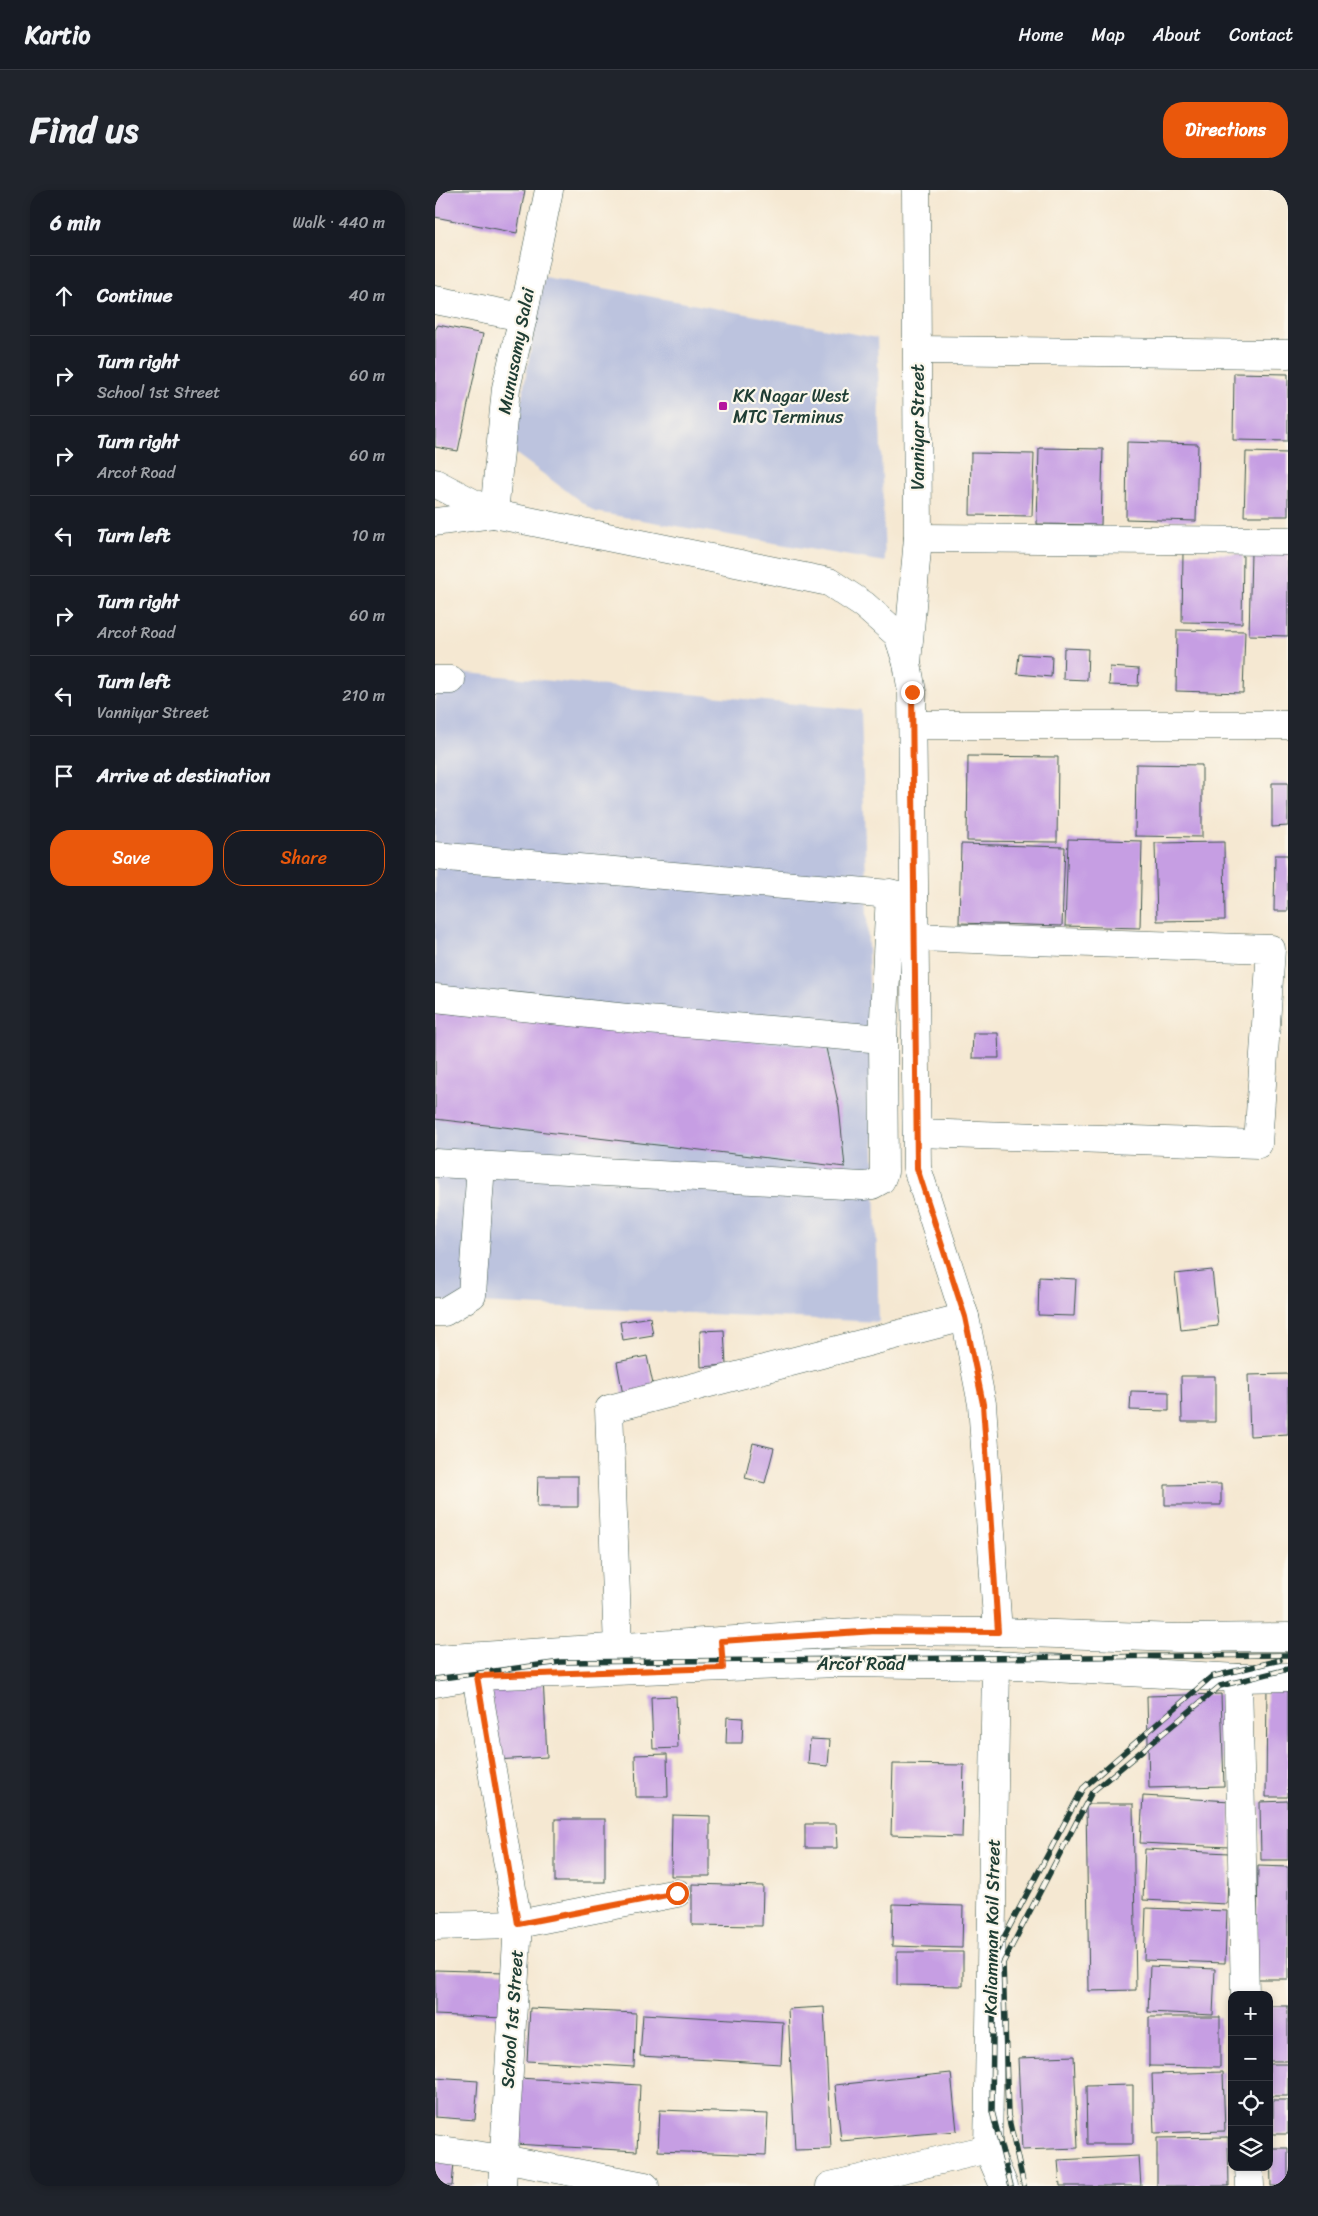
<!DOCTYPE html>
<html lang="en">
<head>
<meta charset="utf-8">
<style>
  body { margin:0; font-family:Sriracha,sans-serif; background:#20242c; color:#f1f3f6 }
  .controls { position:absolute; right:15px; bottom:15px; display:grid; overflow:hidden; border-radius:10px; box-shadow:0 2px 8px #0003 }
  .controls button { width:45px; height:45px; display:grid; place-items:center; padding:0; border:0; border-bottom:1px solid #363941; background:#171b24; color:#f1f3f6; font:25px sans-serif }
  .stop { position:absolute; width:15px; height:15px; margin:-11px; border:4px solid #ea580c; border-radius:50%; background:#fff }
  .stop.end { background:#ea580c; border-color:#fff; box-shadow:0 1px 5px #0008 }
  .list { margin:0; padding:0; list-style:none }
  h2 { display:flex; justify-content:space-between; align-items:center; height:65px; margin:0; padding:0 20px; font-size:21px }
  h2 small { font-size:16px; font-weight:400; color:#9ea1a6 }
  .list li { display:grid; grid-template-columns:32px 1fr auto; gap:15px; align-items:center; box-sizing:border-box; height:80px; padding:0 20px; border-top:1px solid #363941 }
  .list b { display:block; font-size:19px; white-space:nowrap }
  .list p { margin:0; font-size:16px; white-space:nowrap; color:#9ea1a6 }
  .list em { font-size:16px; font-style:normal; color:#9ea1a6 }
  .actions { display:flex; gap:10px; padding:15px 20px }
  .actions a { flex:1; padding:11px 0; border:1px solid #ea580c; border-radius:20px; text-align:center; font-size:18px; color:#ea580c }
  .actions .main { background:#ea580c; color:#fff }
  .icon { flex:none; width:28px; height:28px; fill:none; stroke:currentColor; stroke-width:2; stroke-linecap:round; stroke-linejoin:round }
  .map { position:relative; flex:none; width:853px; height:1996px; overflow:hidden; border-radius:20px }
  header { display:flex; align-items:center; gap:30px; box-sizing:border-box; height:70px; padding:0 25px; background:#171b24; border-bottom:1px solid #363941 }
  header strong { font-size:24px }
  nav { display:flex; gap:28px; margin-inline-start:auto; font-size:18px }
  .intro { display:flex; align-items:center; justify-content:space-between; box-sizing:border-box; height:120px; padding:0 30px }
  h1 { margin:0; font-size:35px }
  .button { padding:12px 22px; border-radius:20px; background:#ea580c; color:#fff; font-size:18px; font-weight:700 }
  main { display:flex; gap:30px; padding:0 30px }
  aside { flex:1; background:#171b24; border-radius:20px; box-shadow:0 2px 8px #0003 }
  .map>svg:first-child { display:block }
  .industrial { fill:#bcc3de }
  .building { fill:#c69ee3 }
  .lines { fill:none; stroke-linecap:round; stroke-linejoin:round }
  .minor-casing { stroke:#3f574c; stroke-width:29 }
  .major-casing { stroke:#3f574c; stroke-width:29 }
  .minor { stroke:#fff; stroke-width:28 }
  .major { stroke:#fff; stroke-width:28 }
  .rail-casing { stroke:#1f3d34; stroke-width:5.5 }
  .rail { stroke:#fbf7ec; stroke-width:4; stroke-dasharray:11; stroke-linecap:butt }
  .route { stroke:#ea580c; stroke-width:6 }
  .poi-dot { fill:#b5179e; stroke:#fbf7ec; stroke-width:2 }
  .labels { text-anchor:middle; stroke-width:4.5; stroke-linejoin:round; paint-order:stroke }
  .street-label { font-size:18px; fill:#1f3d34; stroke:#fbf7ec }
  .poi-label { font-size:18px; fill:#1f3d34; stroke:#fbf7ec; text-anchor:start }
</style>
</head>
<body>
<header>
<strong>Kartio</strong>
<nav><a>Home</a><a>Map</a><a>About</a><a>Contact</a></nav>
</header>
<div class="intro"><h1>Find us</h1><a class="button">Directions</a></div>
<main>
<aside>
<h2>6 min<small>Walk · 440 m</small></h2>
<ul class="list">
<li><svg class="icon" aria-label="ahead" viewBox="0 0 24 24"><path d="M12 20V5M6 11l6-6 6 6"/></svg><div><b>Continue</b></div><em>40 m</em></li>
<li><svg class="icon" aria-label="right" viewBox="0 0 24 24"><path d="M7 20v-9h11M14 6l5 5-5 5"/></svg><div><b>Turn right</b><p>School 1st Street</p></div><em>60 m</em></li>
<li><svg class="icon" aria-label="right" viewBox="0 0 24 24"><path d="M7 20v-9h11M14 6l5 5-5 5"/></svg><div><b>Turn right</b><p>Arcot Road</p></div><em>60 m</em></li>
<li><svg class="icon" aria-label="left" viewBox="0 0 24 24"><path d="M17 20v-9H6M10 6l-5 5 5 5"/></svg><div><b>Turn left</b></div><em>10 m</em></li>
<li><svg class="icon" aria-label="right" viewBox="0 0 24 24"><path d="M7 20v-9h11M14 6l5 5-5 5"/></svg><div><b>Turn right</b><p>Arcot Road</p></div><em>60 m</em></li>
<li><svg class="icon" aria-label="left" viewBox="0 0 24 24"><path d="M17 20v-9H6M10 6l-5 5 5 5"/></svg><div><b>Turn left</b><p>Vanniyar Street</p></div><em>210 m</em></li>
<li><svg class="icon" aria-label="arrive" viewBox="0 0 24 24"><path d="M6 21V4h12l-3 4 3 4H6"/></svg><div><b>Arrive at destination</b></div></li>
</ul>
<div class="actions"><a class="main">Save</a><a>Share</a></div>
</aside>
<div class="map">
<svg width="853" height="1996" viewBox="0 0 853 1996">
  <rect width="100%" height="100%" fill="#fbf7ec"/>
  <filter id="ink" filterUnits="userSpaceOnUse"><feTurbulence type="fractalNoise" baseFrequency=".02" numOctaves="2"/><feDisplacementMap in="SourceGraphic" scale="10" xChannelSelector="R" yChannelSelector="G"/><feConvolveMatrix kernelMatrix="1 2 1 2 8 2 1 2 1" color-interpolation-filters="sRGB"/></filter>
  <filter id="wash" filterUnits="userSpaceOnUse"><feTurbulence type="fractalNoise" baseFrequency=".0096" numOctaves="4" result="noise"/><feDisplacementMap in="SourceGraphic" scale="20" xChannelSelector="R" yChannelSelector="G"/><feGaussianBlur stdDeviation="1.12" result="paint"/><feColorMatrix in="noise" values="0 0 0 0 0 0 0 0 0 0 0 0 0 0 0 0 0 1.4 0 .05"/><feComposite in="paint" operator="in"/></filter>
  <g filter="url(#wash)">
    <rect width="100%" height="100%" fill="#f5e8d2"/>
    <g class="industrial">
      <polygon points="109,87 442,148 450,372 160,322 77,261"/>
      <polygon points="0,480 426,520 444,1132 0,1111"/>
    </g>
    <g id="blocks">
      <g class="building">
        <polygon points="0,0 90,0 82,43 0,27"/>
        <polygon points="3,135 48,144 23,261 0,257 0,140"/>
        <polygon points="799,183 853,184 853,251 798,250"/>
        <polygon points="692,252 763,254 761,331 691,329"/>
        <polygon points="604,258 668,259 666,335 602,334"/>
        <polygon points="811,262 853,263 853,326 809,326"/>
        <polygon points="536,263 599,264 597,326 535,325"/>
        <polygon points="816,362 853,362 853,446 814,445"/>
        <polygon points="748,363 808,364 807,433 747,432"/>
        <polygon points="742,440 810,441 808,503 741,501"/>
        <polygon points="629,458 653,459 652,490 628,489"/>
        <polygon points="584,464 617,466 616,487 582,484"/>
        <polygon points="675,477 704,479 703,496 674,495"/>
        <polygon points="533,566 623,567 622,652 532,651"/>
        <polygon points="701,574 767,575 767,647 700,646"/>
        <polygon points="837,593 853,593 853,636 837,637"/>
        <polygon points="633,649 707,651 705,738 630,736"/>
        <polygon points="789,652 790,730 722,731 720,653"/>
        <polygon points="526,654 630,657 627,736 524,733"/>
        <polygon points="840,665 853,665 853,721 839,721"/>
        <polygon points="0,822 391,858 404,917 410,977 0,929"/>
        <polygon points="538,843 563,843 564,868 537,868"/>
        <polygon points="777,1080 783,1136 746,1140 740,1084"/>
        <polygon points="604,1087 641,1089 639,1126 603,1125"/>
        <polygon points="215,1127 218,1145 188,1150 185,1132"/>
        <polygon points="289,1140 291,1175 266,1177 265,1141"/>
        <polygon points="212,1166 219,1199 188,1205 182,1172"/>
        <polygon points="853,1184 853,1244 815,1246 813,1185"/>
        <polygon points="746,1186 780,1186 780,1232 747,1232"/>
        <polygon points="696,1201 734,1202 734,1221 695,1220"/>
        <polygon points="318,1253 339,1258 330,1293 310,1288"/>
        <polygon points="103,1286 143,1286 143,1317 102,1317"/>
        <polygon points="786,1294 786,1315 730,1315 730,1295"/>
        <polygon points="108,1488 112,1567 60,1570 56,1491"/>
        <polygon points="832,1492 853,1492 853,1607 831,1607"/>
        <polygon points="786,1504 789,1596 714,1598 712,1506"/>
        <polygon points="241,1506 243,1558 218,1559 216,1507"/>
        <polygon points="292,1527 308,1528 307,1553 291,1553"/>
        <polygon points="375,1549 395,1550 393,1576 373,1574"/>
        <polygon points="232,1564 233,1607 201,1607 200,1565"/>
        <polygon points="458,1574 529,1575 527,1647 456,1645"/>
        <polygon points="708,1606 796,1611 794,1657 705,1653"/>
        <polygon points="853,1611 853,1670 826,1670 825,1612"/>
        <polygon points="651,1614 698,1614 701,1800 654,1801"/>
        <polygon points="237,1625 275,1626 275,1686 236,1686"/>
        <rect x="120" y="1629" width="50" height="63"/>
        <polygon points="370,1634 401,1634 402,1658 370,1658"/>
        <polygon points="710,1659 794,1663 792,1714 708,1710"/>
        <polygon points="823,1676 853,1677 853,1789 821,1789"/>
        <polygon points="257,1694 328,1696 327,1736 257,1735"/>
        <polygon points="458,1714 528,1716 527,1758 457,1756"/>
        <polygon points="711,1718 792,1721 790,1773 709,1770"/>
        <polygon points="462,1762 528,1762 528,1796 462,1795"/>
        <polygon points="715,1776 780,1779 778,1825 713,1822"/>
        <polygon points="0,1780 70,1782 69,1828 0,1825"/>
        <rect x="834" y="1816" width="19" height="55"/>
        <polygon points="389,1817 396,1959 360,1960 353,1819"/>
        <polygon points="95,1818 201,1823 199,1877 92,1871"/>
        <polygon points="208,1824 348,1832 346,1874 205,1866"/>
        <polygon points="714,1827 785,1827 785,1877 714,1876"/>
        <polygon points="639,1866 643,1958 587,1960 583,1868"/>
        <rect x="834" y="1874" width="19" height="32"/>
        <polygon points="788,1882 790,1941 719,1943 717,1884"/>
        <polygon points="516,1883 522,1941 406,1951 400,1895"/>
        <polygon points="0,1888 43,1891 40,1930 0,1927"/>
        <polygon points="83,1888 205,1895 202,1961 79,1954"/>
        <polygon points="698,1895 698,1954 652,1954 651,1896"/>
        <rect x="838" y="1910" width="15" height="34"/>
        <polygon points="225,1920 333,1924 331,1965 223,1961"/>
        <polygon points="793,1947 794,1996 722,1996 722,1948"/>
        <polygon points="835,1958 853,1958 853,1996 836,1996"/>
        <polygon points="704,1966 706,1996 625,1996 623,1970"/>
        <polygon points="0,1971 19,1972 17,1996 0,1996"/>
      </g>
    </g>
  </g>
  <g filter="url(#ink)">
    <use href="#blocks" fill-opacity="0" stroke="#3f574c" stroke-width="1"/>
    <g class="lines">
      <g class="minor-casing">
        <g id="minor">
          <polyline points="0,110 88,127"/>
          <polyline points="484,160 853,164"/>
          <polyline points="483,348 853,351"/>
          <polyline points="472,473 483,348 481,0"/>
          <polyline points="0,490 16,490"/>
          <polyline points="478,535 853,535"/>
          <polyline points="0,666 479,706"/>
          <polyline points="480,747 836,759 823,954 482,943"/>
          <polyline points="0,808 212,830 448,849 449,982 446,990 437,995 428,996 0,973"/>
          <polyline points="448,849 455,703"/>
          <polyline points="0,1122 9,1122 37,1105 46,975"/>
          <polyline points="183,1458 174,1219 530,1127"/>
          <polyline points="561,1475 553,1959 569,1996"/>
          <polyline points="41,1486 83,1734 67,1996"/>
          <polyline points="803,1488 810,1805"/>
          <polyline points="0,1736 83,1734 242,1703"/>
          <polyline points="0,1959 68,1969 210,1996"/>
          <polyline points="814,1977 815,1996"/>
          <polyline points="395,1996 553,1959"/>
        </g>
      </g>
      <g class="major-casing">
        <g id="major">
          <polyline points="0,293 59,324 394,392 429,415 463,445 472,473 477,502 482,978 530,1127 547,1214 563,1442"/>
          <polyline points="59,324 71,198 88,127 114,0"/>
          <polyline points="0,332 59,324"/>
          <polyline points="0,1469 441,1441 563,1442 744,1448 853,1447"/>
          <polyline points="0,1493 41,1486 404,1473 561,1475 803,1488 853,1487"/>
        </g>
      </g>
      <use href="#minor" class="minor"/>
      <use href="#major" class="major"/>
      <g class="rail-casing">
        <g id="rail">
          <polyline points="0,1489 126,1472 853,1465"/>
          <polyline points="576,1996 557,1921 559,1766 648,1598 776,1487 845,1470"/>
          <polyline points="589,1996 573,1925 568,1773 657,1602 785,1496 853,1479"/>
        </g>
      </g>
      <use href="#rail" class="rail"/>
    </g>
  </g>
  <g class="lines" filter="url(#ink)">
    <polyline class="route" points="242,1703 83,1734 42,1486 288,1478 286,1451 441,1441 563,1442 548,1214 530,1127 482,978 477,502"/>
  </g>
  <rect class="poi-dot" x="283" y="211" width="10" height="10" rx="2.5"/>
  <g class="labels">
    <g class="street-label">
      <text transform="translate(81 161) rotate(-79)" y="6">Munusamy Salai</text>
      <text transform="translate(483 237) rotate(-90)" y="6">Vanniyar Street</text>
      <text x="426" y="1480">Arcot Road</text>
      <text transform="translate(557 1737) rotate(-89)" y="6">Kaliamman Koil Street</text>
      <text transform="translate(77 1829) rotate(-86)" y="6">School 1st Street</text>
    </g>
    <g class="poi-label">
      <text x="298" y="212">KK Nagar West<tspan x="298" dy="21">MTC Terminus</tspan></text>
    </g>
  </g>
</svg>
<div class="controls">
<button>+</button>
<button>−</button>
<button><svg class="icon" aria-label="locate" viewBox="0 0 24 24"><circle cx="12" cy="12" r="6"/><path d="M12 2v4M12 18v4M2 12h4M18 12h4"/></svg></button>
<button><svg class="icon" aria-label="layers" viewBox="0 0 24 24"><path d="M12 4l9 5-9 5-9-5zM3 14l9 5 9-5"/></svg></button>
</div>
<div class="stop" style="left:242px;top:1703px"></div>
<div class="stop end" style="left:477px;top:502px"></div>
</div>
</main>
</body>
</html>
